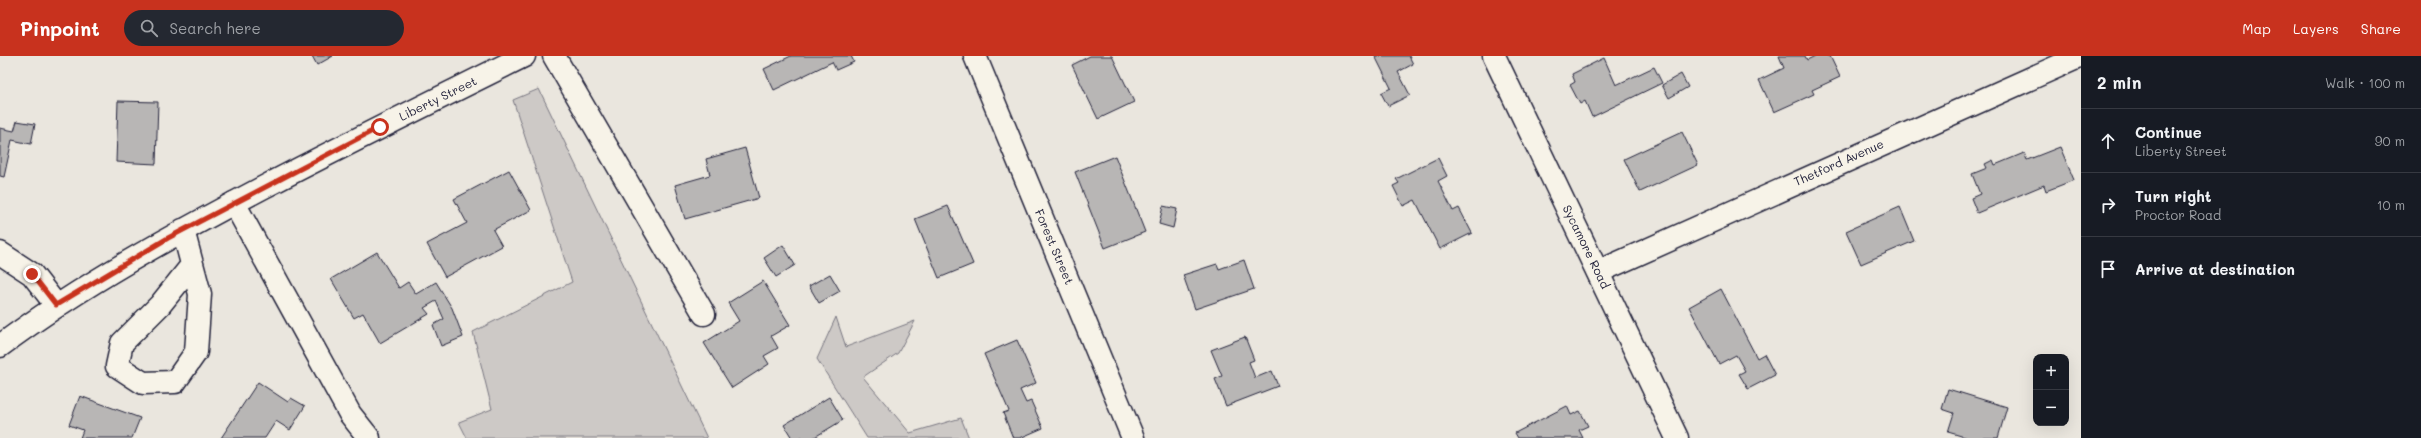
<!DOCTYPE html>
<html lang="en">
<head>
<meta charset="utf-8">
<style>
  body { margin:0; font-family:Mali,sans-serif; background:#242831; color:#f1f3f6 }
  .controls { position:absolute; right:12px; bottom:12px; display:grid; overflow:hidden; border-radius:8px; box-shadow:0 4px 16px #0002 }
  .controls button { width:36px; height:36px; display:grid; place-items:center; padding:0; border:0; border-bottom:1px solid #363941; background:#171b24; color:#f1f3f6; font:20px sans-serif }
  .stop { position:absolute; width:12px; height:12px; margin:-9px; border:3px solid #c8321e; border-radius:50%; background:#fff }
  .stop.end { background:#c8321e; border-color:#fff; box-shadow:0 1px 4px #0008 }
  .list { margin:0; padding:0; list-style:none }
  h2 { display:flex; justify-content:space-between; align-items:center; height:52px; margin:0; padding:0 16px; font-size:17px }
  h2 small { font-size:13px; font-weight:400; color:#9ea1a6 }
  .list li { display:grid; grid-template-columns:26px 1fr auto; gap:12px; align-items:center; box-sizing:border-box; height:64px; padding:0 16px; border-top:1px solid #363941 }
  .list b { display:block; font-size:15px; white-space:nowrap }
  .list p { margin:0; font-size:13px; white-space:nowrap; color:#9ea1a6 }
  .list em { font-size:13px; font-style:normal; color:#9ea1a6 }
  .icon { flex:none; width:22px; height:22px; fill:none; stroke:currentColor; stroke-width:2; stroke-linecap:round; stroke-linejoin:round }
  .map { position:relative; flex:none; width:2081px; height:382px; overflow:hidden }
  header { display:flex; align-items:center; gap:24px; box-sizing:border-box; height:56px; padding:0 20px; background:#c8321e; color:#fff }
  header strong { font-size:19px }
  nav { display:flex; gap:22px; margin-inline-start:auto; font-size:14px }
  .search { width:280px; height:36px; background:#242831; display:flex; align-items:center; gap:10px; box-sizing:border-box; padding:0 14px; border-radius:22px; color:#9ea1a6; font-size:15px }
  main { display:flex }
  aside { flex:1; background:#171b24 }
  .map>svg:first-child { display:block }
  .green { fill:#cdc9c6; stroke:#787680 }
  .building { fill:#b8b6b5; stroke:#22223b }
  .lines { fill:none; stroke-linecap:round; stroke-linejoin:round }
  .minor-casing { stroke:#22223b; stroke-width:25 }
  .major-casing { stroke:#22223b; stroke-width:25 }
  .minor { stroke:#f7f3e8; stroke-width:22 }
  .major { stroke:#f7f3e8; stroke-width:22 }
  .route { stroke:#c8321e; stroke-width:5 }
  .labels { text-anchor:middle; stroke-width:3.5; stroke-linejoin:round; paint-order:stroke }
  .street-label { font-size:12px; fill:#22223b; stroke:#f7f3e8 }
</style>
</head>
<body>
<header>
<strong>Pinpoint</strong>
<div class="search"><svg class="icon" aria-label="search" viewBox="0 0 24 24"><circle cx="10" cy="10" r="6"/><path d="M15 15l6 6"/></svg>Search here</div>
<nav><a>Map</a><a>Layers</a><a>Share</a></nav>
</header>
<main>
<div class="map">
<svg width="2081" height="382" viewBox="0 0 2081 382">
  <rect width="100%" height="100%" fill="#eae6de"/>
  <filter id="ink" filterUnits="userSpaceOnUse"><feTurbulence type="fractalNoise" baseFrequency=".025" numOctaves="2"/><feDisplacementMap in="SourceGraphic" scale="8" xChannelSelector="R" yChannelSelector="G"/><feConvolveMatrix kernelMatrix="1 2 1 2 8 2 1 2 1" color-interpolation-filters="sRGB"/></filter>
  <g filter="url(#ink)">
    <g class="green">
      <polygon points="539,33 707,382 467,382 459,366 492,353 473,276 572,226 513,44"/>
      <polygon points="836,261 846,291 915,265 898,297 863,321 910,377 961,362 969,382 867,382 817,303"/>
    </g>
    <g class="building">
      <polygon points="312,0 333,0 317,9"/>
      <polygon points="791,0 851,0 854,6 836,14 832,6 774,34 764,13"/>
      <polygon points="1090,0 1112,0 1134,46 1098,63 1072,9"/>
      <polygon points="1375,0 1409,0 1413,8 1398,16 1410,39 1388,50 1381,37 1391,32"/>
      <polygon points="1779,0 1805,0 1807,4 1815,0 1830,0 1840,21 1812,34 1814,38 1774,56 1759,24 1784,12"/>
      <polygon points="1604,2 1616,29 1654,11 1662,27 1592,61 1585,45 1580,48 1570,29 1575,26 1572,18"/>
      <polygon points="1681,18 1688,31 1669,42 1662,29"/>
      <polygon points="118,45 158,46 156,108 116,106"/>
      <polygon points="17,65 35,68 31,88 12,84 4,121 0,120 0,72 14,75"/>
      <polygon points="1682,76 1698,109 1640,136 1624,103"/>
      <polygon points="2060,91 2074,124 2046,135 2044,129 1977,157 1971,142 1980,138 1972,118 1987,112 1985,108 1993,104 1995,109 2024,97 2027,104"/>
      <polygon points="745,92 759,142 685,163 675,129 710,119 706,103"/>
      <polygon points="1115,100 1145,176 1105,192 1075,116"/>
      <polygon points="1438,102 1447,120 1438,125 1453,155 1459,152 1472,177 1440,193 1415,144 1403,150 1393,130 1399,127 1396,123"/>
      <polygon points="509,114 531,154 493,174 502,190 445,221 427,188 467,167 454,143"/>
      <polygon points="948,150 973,208 939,222 915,163"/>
      <polygon points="1163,150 1177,153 1173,172 1159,168"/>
      <polygon points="1900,151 1914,185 1861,208 1846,175"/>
      <polygon points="783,189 795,209 776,221 764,202"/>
      <polygon points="377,196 399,232 408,226 416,238 436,226 452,252 463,281 441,290 433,269 444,263 436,245 424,252 429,258 380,287 363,257 354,262 331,223"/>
      <polygon points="1244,204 1254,233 1195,253 1183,219 1217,208 1219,213"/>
      <polygon points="830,218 840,235 819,247 809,230"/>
      <polygon points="763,225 790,269 771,280 778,292 764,300 769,308 732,332 704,287 739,265 728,247"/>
      <polygon points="1721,233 1757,302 1764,298 1775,319 1748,333 1739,318 1745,315 1736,299 1719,308 1689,251"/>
      <polygon points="1245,281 1254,304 1249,306 1255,322 1272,315 1278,330 1226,350 1215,323 1222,320 1211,294"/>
      <polygon points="1017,284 1036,327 1020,334 1026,347 1031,345 1043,372 1020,382 1013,382 1003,357 1009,355 984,298"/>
      <polygon points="258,326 288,346 291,342 305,350 290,374 276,365 265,382 221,382"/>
      <polygon points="1948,333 2007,351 1998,382 1968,382 1948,376 1954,357 1942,353"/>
      <polygon points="80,340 140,362 132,382 80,382 83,374 69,369"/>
      <polygon points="829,341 843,364 813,382 792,382 784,369"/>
      <polygon points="1567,350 1571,359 1580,355 1588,370 1579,374 1583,382 1518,382 1515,377"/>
    </g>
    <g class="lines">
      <g class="minor-casing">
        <g id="minor">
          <polyline points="554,0 704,258"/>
          <polyline points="975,0 1133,382"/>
          <polyline points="1494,0 1677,382"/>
          <polyline points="234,147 350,358 369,382"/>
          <polyline points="183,174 200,238 196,296 175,326 143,327 117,310 122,287 160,249 192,209"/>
          <polyline points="0,197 32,218 56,249"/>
          <polyline points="1598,216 2081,0"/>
        </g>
      </g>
      <g class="major-casing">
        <path id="major" d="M 0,290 C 83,228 173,179 264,131 C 350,86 437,43 524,0"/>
      </g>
      <use href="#minor" class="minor"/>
      <use href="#major" class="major"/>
    </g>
  </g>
  <g class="lines" filter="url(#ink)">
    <polyline class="route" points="32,218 56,249 168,182 380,71"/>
  </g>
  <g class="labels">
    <g class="street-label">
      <text transform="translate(438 43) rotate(-26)" y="4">Liberty Street</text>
      <text transform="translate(1839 107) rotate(-24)" y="4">Thetford Avenue</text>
      <text transform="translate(1054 191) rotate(67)" y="4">Forest Street</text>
      <text transform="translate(1586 191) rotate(64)" y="4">Sycamore Road</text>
    </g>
  </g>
</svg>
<div class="controls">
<button>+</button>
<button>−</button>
</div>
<div class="stop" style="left:380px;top:71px"></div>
<div class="stop end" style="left:32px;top:218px"></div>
</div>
<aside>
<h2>2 min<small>Walk · 100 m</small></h2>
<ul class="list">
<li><svg class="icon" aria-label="ahead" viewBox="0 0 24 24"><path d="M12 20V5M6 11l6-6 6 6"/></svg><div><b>Continue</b><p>Liberty Street</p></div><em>90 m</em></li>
<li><svg class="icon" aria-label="right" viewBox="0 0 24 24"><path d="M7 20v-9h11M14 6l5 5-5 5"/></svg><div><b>Turn right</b><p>Proctor Road</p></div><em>10 m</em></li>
<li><svg class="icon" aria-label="arrive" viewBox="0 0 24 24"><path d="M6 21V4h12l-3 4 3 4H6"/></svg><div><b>Arrive at destination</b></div></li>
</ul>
</aside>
</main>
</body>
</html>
